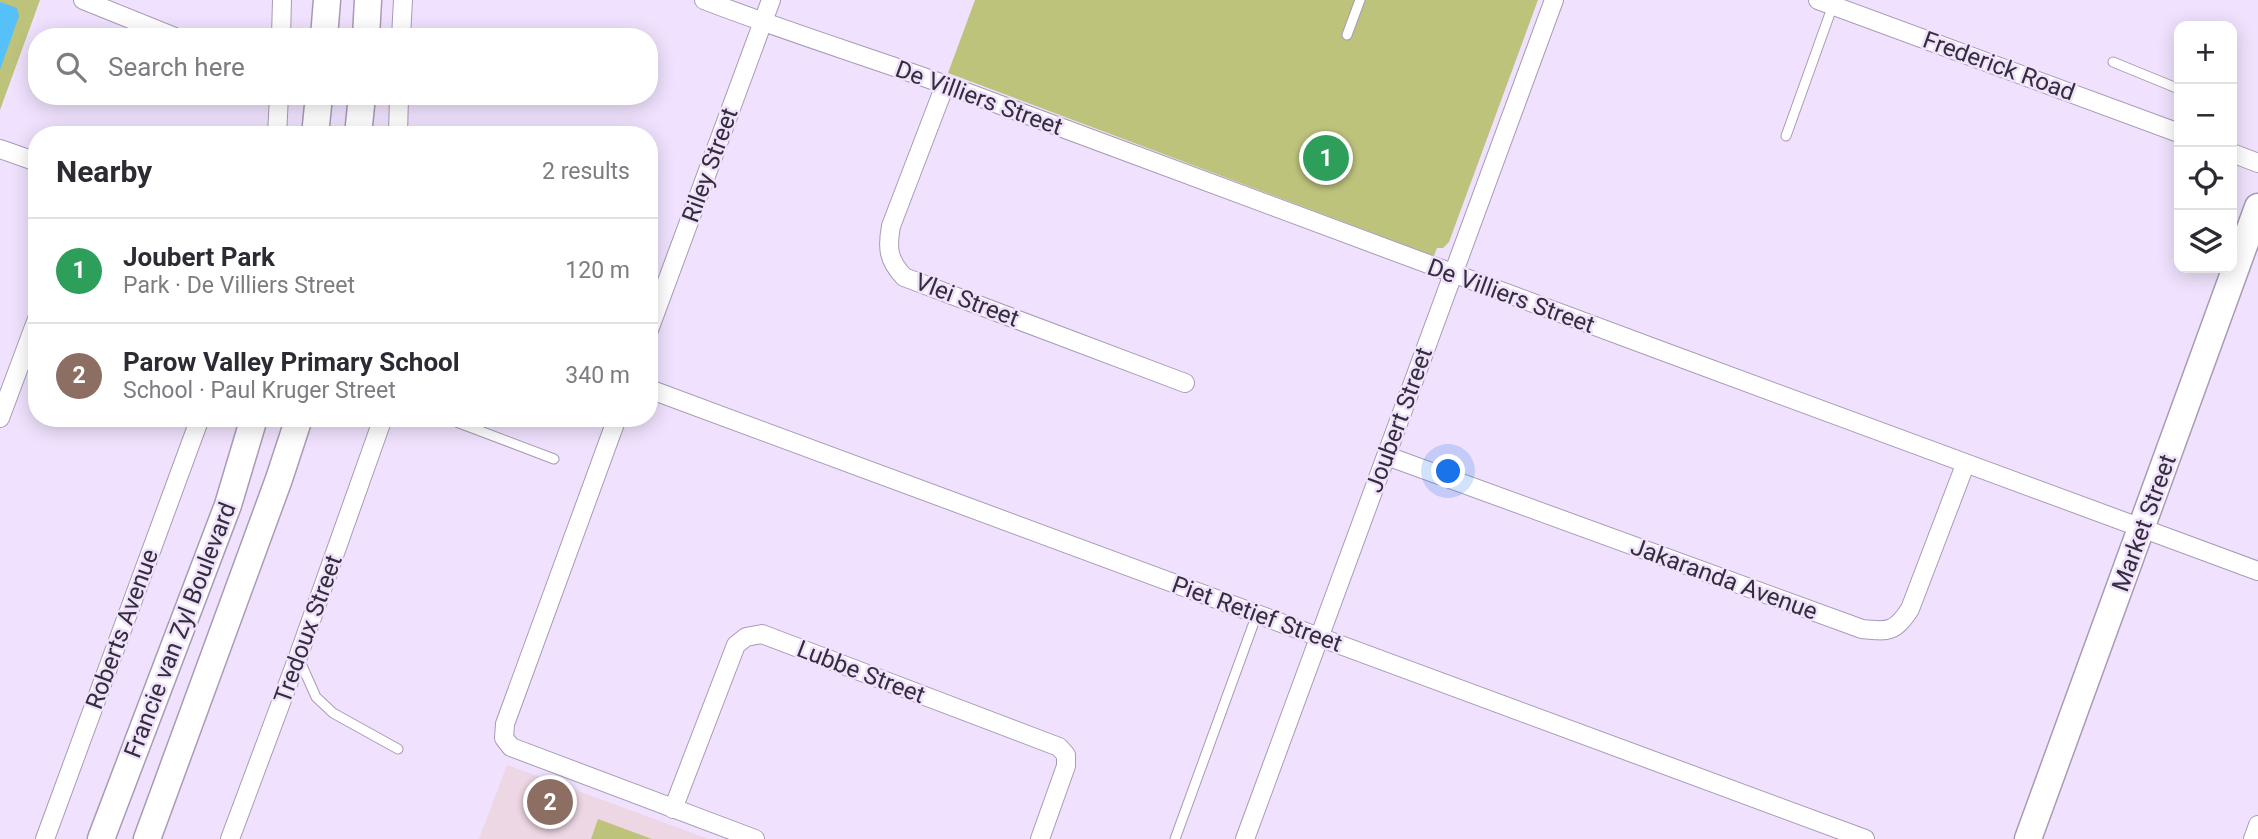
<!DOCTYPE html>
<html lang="en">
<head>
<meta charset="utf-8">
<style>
  body { margin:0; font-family:Roboto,sans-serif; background:#f2f2f3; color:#2b2b33 }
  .controls { position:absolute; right:21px; top:21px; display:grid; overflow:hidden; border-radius:14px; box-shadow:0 4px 18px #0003 }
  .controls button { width:63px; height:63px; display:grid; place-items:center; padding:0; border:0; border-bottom:2px solid #e1e1e2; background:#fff; color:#2b2b33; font:35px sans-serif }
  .you { position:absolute; left:1449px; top:472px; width:24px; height:24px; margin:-18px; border:5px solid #fff; border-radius:50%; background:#1a73e8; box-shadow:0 0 0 10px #1a73e833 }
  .badge { display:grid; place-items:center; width:46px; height:46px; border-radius:50%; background:#397b6a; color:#fff; font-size:23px; font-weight:700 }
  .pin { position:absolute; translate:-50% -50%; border:4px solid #fff; box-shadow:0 2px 7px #0006 }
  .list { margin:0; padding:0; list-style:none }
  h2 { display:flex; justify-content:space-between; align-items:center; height:91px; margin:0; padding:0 28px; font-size:30px }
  h2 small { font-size:23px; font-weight:400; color:#7c7c81 }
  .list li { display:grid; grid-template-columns:46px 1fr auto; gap:21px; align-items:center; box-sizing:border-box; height:105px; padding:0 28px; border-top:2px solid #e1e1e2 }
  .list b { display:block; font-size:26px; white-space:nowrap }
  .list p { margin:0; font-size:23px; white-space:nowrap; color:#7c7c81 }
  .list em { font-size:23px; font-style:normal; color:#7c7c81 }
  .icon { flex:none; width:38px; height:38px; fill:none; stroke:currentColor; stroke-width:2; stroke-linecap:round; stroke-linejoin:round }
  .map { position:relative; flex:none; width:2258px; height:839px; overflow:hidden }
  .search { position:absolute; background:#fff; box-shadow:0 4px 18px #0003; left:28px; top:28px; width:630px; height:77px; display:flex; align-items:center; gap:18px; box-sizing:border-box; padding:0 24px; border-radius:28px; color:#7c7c81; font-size:26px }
  .panel { position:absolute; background:#fff; box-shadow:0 4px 18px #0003; left:28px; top:126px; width:630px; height:301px; border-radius:28px }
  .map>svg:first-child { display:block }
  .industrial { fill:#eed7e4 }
  .green { fill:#bec37c }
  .water { fill:#56c0f8 }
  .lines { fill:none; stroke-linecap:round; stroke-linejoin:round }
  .lane-casing { stroke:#a89bb5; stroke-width:11 }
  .street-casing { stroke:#a89bb5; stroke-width:20 }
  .secondary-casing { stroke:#a89bb5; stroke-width:29 }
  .lane { stroke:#fff; stroke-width:9 }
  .street { stroke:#fff; stroke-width:18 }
  .secondary { stroke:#fff; stroke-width:26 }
  .labels { text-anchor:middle; stroke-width:5; stroke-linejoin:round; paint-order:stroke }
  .street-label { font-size:24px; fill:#342e39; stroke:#f0e2fe }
</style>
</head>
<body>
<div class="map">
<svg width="2258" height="839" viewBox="0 0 2258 839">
  <rect width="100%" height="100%" fill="#f0e2fe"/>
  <polygon class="industrial" points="507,765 709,839 479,839"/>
  <g class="green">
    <polygon points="0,0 40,0 0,110"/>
    <polygon points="975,0 1538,0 1449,242 1443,248 1437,248 1434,256 948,73"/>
    <polygon points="598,819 652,839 591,839"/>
  </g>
  <polygon class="water" points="0,2 17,8 19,16 0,70"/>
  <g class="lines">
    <g class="lane-casing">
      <g id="lane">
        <polyline points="1347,35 1360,0"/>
        <polyline points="2113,62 2179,89"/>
        <polyline points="1786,136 1833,5"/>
        <polyline points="446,418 554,459"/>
        <polyline points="299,659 316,697 333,713 398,749"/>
        <polyline points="1175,839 1257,614"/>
      </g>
    </g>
    <g class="street-casing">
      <g id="street">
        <polyline points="83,0 175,37"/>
        <path d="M 704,0 C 792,34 882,61 971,94 C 1399,254 1829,413 2258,571"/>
        <polyline points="1818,0 2179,133"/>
        <polyline points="281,37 282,0"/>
        <polyline points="401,37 403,0"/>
        <path d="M 945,85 L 891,226 C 887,248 888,260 904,277 L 1185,383"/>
        <polyline points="277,135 279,96"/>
        <polyline points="398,135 399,96"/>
        <polyline points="0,149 37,162"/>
        <polyline points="2232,153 2258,163"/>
        <polyline points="649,330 771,0"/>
        <polyline points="649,389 1865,839"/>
        <polyline points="0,418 37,319"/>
        <polyline points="617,418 505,724 504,738 511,747 755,839"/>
        <path d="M 1387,456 L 1862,629 C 1889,632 1895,632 1910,609 L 1965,465"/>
        <polyline points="673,809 736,645 746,637 762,634 1059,747 1066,755 1066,766 1040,839"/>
        <polyline points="45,839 200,418"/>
        <polyline points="230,839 298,657 383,418"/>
        <polyline points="1245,839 1554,0"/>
        <polyline points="2253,839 2258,825"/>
      </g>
    </g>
    <g class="secondary-casing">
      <g id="secondary">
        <polyline points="324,37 327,0"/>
        <polyline points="366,37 368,0"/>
        <polyline points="315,135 319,96"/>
        <polyline points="358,135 362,96"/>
        <polyline points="101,839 228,505 254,418"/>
        <polyline points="147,839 279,479 299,418"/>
        <polyline points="2028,839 2258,207"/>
      </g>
    </g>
    <use href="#lane" class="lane"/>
    <use href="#street" class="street"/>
    <use href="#secondary" class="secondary"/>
  </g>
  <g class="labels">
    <g class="street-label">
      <text transform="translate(1999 66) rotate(20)" y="8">Frederick Road</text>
      <text transform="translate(979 98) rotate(20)" y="8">De Villiers Street</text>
      <text transform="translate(710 165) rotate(-70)" y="8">Riley Street</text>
      <text transform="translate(1511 296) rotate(20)" y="8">De Villiers Street</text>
      <text transform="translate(967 300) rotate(21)" y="8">Vlei Street</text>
      <text transform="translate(1399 420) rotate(-70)" y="8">Joubert Street</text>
      <text transform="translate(2144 523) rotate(-70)" y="8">Market Street</text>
      <text transform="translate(1724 579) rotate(20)" y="8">Jakaranda Avenue</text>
      <text transform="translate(1257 614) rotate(20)" y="8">Piet Retief Street</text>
      <text transform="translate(122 629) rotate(-70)" y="8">Roberts Avenue</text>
      <text transform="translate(308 629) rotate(-70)" y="8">Tredoux Street</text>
      <text transform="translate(180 630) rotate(-69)" y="8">Francie van Zyl Boulevard</text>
      <text transform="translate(861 672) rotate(21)" y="8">Lubbe Street</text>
    </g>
  </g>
</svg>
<div class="controls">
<button>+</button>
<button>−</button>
<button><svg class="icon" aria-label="locate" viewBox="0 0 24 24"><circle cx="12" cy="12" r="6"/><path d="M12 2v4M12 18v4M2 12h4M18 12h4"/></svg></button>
<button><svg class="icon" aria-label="layers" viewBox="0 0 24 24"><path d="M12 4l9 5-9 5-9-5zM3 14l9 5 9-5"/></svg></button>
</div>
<div class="you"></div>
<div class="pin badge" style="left:1326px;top:158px;background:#2e9e5b">1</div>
<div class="pin badge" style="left:550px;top:802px;background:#8d6e63">2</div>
<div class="search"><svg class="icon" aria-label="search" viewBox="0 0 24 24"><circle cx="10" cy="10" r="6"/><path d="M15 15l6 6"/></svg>Search here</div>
<section class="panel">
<h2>Nearby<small>2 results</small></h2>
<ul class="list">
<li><span class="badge" style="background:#2e9e5b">1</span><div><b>Joubert Park</b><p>Park · De Villiers Street</p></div><em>120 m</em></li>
<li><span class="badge" style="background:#8d6e63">2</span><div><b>Parow Valley Primary School</b><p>School · Paul Kruger Street</p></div><em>340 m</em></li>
</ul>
</section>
</div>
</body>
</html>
